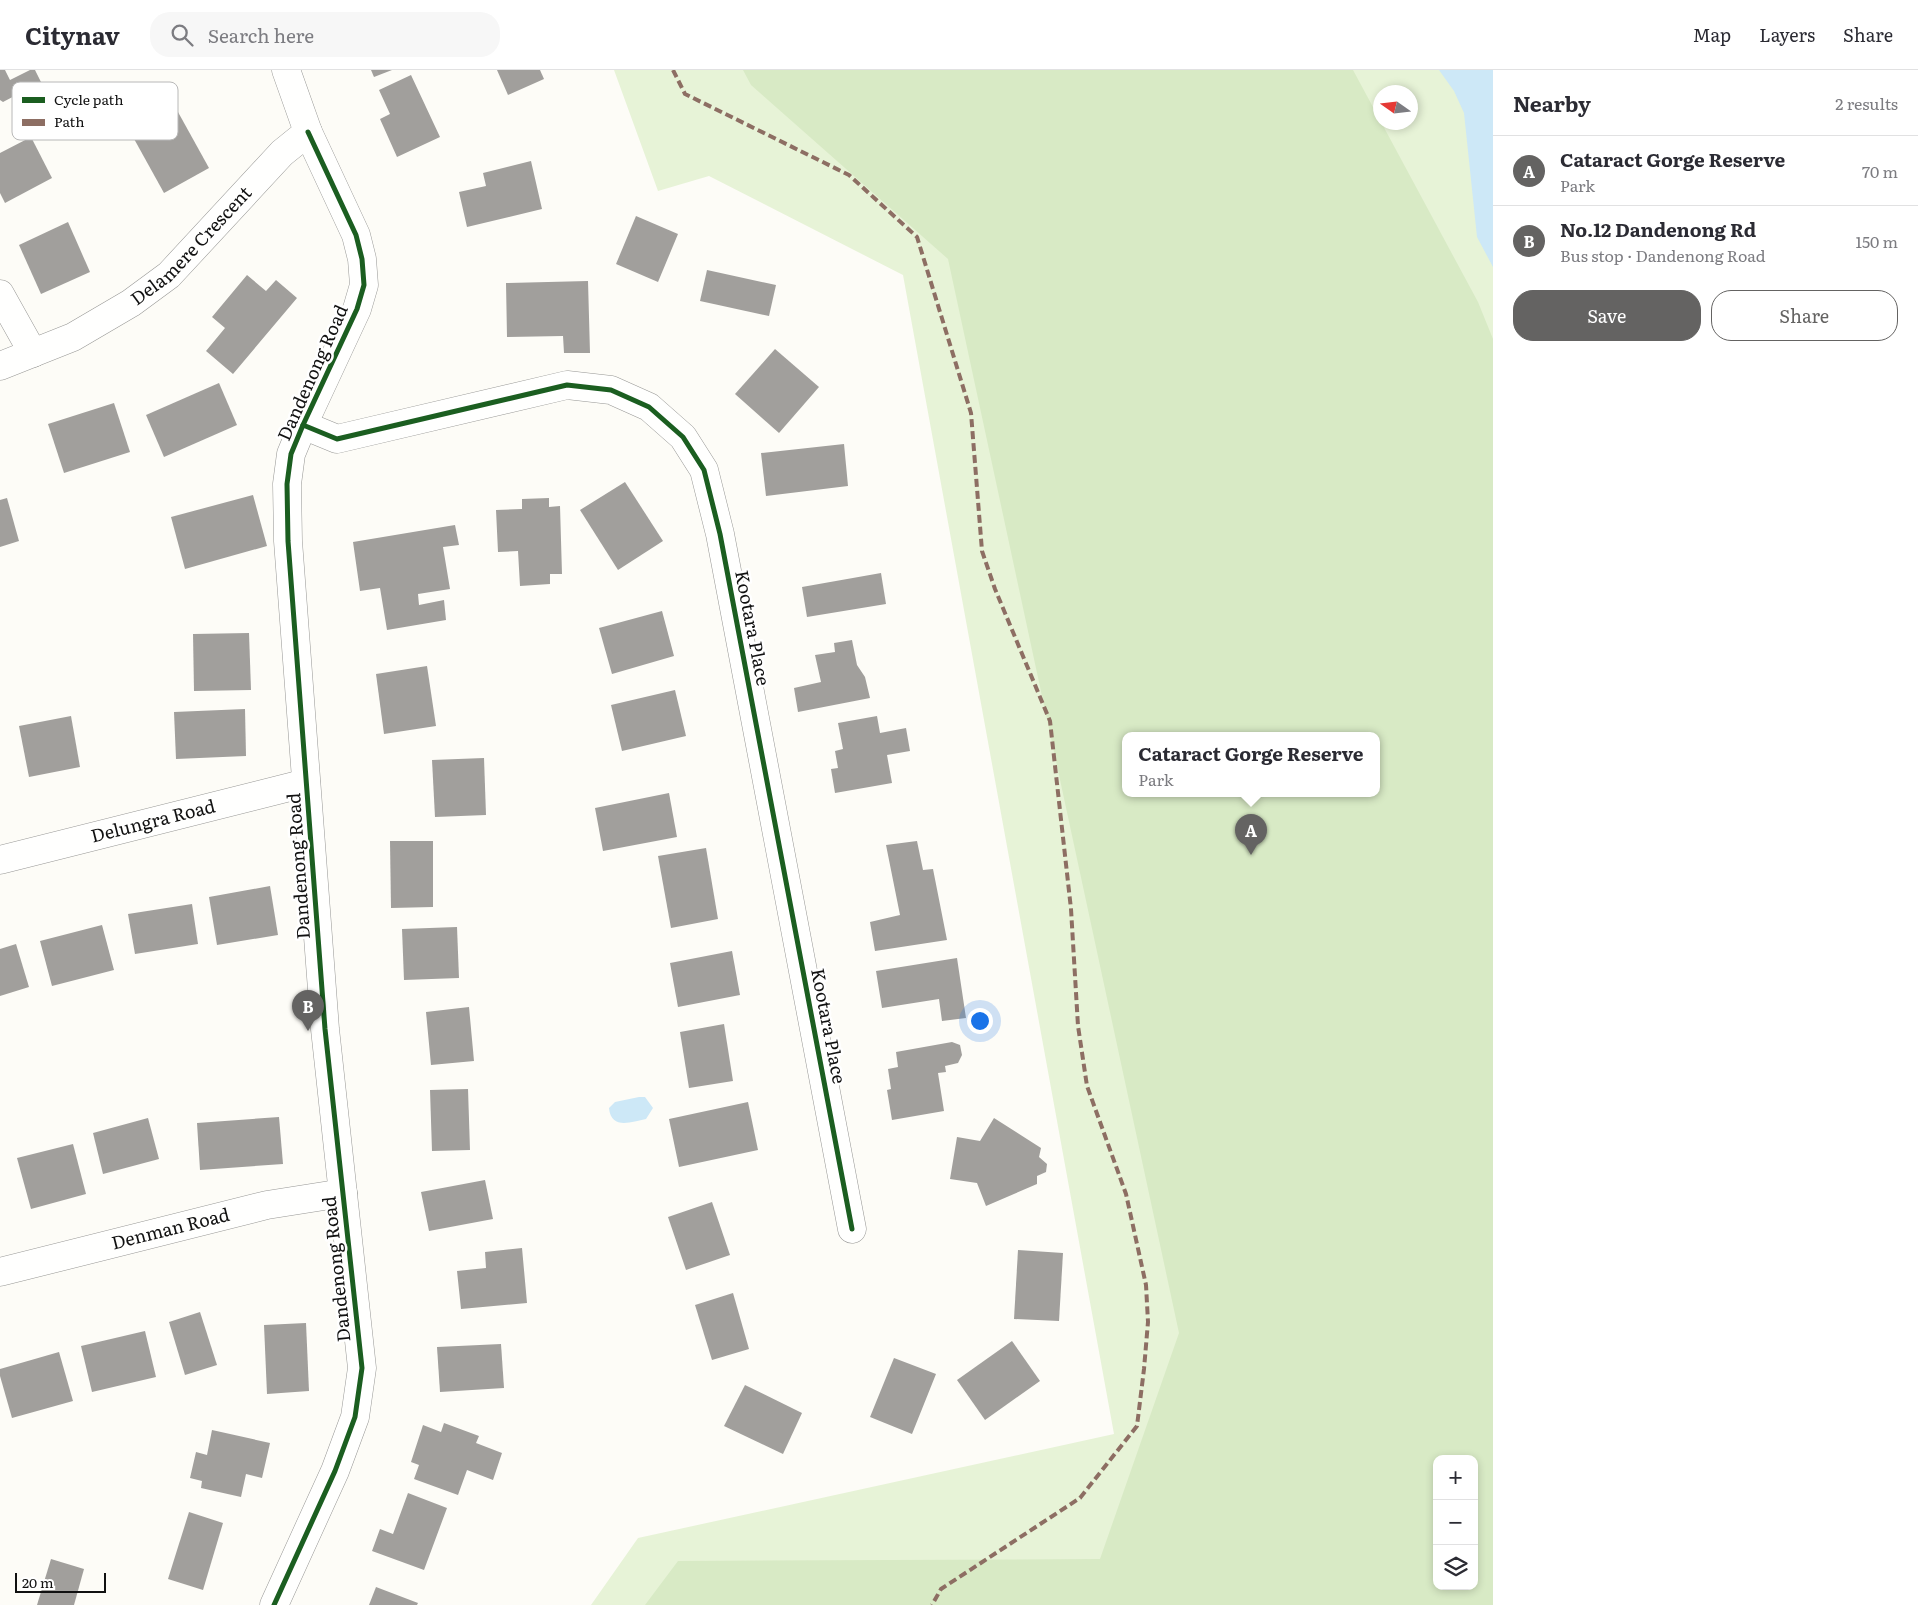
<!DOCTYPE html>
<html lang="en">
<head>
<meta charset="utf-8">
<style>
  body { margin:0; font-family:Literata,serif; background:#f7f7f7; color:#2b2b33 }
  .controls { position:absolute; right:15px; bottom:15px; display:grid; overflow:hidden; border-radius:10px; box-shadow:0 2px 8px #0003 }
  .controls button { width:45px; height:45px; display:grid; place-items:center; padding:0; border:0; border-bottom:1px solid #e1e1e2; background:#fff; color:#2b2b33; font:25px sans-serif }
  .compass { position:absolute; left:1373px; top:15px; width:45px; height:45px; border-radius:50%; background:#fff; box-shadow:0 2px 8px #0003; rotate:284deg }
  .scale { position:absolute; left:15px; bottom:12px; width:91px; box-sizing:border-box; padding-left:5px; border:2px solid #111; border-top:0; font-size:14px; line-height:18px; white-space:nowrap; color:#111; -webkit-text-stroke:4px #fff; paint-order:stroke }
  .you { position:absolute; left:979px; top:950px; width:18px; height:18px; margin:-12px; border:4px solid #fff; border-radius:50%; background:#1a73e8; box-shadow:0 0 0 8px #1a73e833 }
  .badge { display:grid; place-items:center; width:32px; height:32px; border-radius:50%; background:#646362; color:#fff; font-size:16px; font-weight:700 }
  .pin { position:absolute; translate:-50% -41px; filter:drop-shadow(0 1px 2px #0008) }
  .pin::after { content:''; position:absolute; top:26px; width:18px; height:15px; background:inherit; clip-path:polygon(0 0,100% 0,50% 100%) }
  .popup { position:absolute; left:1122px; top:662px; width:258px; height:65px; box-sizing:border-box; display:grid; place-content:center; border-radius:10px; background:#fff; filter:drop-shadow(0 1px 4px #0005); font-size:16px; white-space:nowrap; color:#7c7c81 }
  .popup b { font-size:19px; color:#2b2b33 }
  .popup::after { content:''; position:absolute; left:50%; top:100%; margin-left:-10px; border:10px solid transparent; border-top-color:#fff }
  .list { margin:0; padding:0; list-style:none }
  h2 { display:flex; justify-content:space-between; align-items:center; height:65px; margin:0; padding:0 20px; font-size:21px }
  h2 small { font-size:16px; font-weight:400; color:#7c7c81 }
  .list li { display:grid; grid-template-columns:32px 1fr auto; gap:15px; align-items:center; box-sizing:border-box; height:70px; padding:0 20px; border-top:1px solid #e1e1e2 }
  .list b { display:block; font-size:19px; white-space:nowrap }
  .list p { margin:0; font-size:16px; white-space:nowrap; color:#7c7c81 }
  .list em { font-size:16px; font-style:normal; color:#7c7c81 }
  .actions { display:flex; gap:10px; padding:15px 20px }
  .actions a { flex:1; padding:11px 0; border:1px solid #646362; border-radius:20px; text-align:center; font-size:18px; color:#646362 }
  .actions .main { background:#646362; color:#fff }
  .icon { flex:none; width:28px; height:28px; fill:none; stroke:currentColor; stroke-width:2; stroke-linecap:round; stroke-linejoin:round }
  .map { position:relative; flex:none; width:1493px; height:1535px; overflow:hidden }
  header { display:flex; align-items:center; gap:30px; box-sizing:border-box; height:70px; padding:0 25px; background:#fff; border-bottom:1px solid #e1e1e2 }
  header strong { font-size:24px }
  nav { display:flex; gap:28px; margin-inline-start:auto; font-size:18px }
  .search { width:350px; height:45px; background:#f7f7f7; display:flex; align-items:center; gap:12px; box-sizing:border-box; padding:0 18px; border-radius:20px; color:#7c7c81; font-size:19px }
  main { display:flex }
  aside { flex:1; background:#fff }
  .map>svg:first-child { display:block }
  .green { fill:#e7f3d7; fill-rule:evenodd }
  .forest { fill:#d8eac5; fill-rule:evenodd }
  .water { fill:#cde8f7 }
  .building { fill:#a19f9c }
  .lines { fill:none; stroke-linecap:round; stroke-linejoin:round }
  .street-casing { stroke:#979795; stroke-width:29 }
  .street { stroke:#fffffe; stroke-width:28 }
  .quiet { stroke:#8d6e63; stroke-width:4; stroke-dasharray:8 4; stroke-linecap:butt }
  .cycleway-casing { stroke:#fff; stroke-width:8 }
  .cycleway { stroke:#1b5e20; stroke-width:5 }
  .labels { text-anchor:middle; stroke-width:5; stroke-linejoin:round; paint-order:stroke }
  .street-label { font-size:18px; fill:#111; stroke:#fff }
  .key { fill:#fff; stroke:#b8b8b8; stroke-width:1 }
  .key-label { font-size:14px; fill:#111 }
</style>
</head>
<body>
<header>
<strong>Citynav</strong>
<div class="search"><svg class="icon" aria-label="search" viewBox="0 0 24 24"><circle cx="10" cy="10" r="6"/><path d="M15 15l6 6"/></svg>Search here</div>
<nav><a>Map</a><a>Layers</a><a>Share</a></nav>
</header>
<main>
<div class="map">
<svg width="1493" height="1535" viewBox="0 0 1493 1535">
  <rect width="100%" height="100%" fill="#fdfcf7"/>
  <path class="green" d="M 614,0 L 1493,0 L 1493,1535 L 591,1535 L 638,1468 L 1114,1364 L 903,205 L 709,106 L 658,121 ZM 1380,22 L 1410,22 L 1410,52 L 1380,52 ZM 1126,666 L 1376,666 L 1376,724 L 1126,724 ZM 1437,1389 L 1474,1389 L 1474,1516 L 1437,1516 Z"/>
  <path class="forest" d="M 743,0 L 1353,0 L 1478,232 L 1493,269 L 1493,1535 L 645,1535 L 678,1491 L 1100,1489 L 1179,1263 L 948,189 L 751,15 ZM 1126,666 L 1376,666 L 1376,724 L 1126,724 ZM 1437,1389 L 1474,1389 L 1474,1516 L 1437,1516 Z"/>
  <g class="water">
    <polygon points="1439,0 1493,0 1493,197 1477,167 1464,43 1454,21"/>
    <path d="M 639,1027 L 645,1027 L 653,1038 L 646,1049 C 631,1052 611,1060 609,1038 L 615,1032 Z"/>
  </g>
  <g class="building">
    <polygon points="0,0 5,0 10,10 30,0 35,0 41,12 3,32 0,30"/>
    <polygon points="371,0 392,0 374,7"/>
    <polygon points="497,0 540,0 544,9 508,25"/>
    <polygon points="411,5 440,67 397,87 380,49 390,44 379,20"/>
    <polygon points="173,33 209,98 164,123 128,58"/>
    <polygon points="31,67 52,108 5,133 0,123 0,83"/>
    <polygon points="531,91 542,139 467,157 459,122 486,116 483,103"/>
    <polygon points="636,146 678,164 658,212 616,194"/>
    <polygon points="68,152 90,202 41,224 19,175"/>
    <polygon points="707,200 776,215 769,246 700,231"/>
    <polygon points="247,205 266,221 276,210 297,228 233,304 206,281 225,258 212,247"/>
    <polygon points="588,211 590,283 564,283 563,266 507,267 506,213"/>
    <polygon points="775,279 819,317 779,363 735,324"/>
    <polygon points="219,313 237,355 164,387 146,345"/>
    <polygon points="114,333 130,382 64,403 48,354"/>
    <polygon points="844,374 848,416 766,426 761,383"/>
    <polygon points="625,412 663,471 618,500 580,440"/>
    <polygon points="253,425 267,476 185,499 171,447"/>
    <polygon points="7,428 19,471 0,477 0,430"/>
    <polygon points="549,428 549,437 560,436 562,504 550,504 550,514 520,516 518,481 498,482 496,440 522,439 522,429"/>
    <polygon points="455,455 459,475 443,477 450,519 418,524 419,535 444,530 446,550 387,560 380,518 360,521 353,472"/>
    <polygon points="881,503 886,534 807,547 802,517"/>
    <polygon points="662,541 674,586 612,604 599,558"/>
    <polygon points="249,563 251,620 194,621 193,564"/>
    <polygon points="852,570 857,595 865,607 870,628 798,642 794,618 821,612 815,585 835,582 834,573"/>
    <polygon points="427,596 436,656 384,664 376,604"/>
    <polygon points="675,620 686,666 622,681 611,635"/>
    <polygon points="245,639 246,686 176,689 174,642"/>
    <polygon points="71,646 80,697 29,707 19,656"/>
    <polygon points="877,646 880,663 906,658 910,681 887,685 892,713 835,723 831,699 838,698 835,681 843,679 838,653"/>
    <polygon points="484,688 486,745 435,747 432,690"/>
    <polygon points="669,723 677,767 603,781 595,738"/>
    <polygon points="390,771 433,771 433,837 391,838"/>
    <polygon points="917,771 923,800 933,799 947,870 875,881 870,852 900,845 886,775"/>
    <polygon points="706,778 718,849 671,858 658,786"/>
    <polygon points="270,816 278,865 217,875 209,827"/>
    <polygon points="192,834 198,874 135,884 128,844"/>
    <polygon points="102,855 114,900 52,916 40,871"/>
    <polygon points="457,857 459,908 404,910 402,859"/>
    <polygon points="16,874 29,917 0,926 0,879"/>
    <polygon points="732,881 740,925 678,937 670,893"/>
    <polygon points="957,888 966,948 942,951 939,929 882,938 876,901"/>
    <polygon points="469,937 474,991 431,995 426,942"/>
    <polygon points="724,954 733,1011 689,1018 680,962"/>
    <polygon points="952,972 960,975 962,985 958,993 945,996 946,1002 938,1003 944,1041 892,1050 887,1020 891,1019 888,999 898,997 896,982"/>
    <polygon points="468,1019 470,1080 432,1081 430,1020"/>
    <polygon points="748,1032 758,1080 679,1097 669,1049"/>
    <polygon points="279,1047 283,1094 200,1100 197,1053"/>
    <polygon points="148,1048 159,1089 103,1104 93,1063"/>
    <polygon points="994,1048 1041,1078 1039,1087 1047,1094 1046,1102 1037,1106 1037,1114 986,1136 977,1113 950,1109 957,1067 980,1071"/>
    <polygon points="73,1074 86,1124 31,1139 17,1088"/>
    <polygon points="485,1110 493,1149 429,1161 421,1122"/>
    <polygon points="712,1132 730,1185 686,1200 668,1147"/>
    <polygon points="522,1178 527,1233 461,1239 457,1201 486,1198 485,1182"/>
    <polygon points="1018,1180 1063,1183 1059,1251 1014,1249"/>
    <polygon points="733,1223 749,1279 712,1290 695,1235"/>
    <polygon points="200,1242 217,1295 185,1305 169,1252"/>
    <polygon points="306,1253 309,1321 267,1324 264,1255"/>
    <polygon points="145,1261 156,1307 92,1322 81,1276"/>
    <polygon points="1012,1271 1040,1311 985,1350 957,1310"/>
    <polygon points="501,1274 504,1318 440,1322 437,1277"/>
    <polygon points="59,1282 73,1331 12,1348 0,1306 0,1299"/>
    <polygon points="894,1288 936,1304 912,1364 870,1347"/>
    <polygon points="745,1315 802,1343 783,1384 724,1356"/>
    <polygon points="444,1353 479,1366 476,1373 502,1383 493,1410 467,1400 458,1425 414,1409 419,1395 411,1392 423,1355 441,1362"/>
    <polygon points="212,1360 270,1373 262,1408 246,1404 241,1427 201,1418 202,1411 190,1408 196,1382 207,1385"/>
    <polygon points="408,1423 447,1438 424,1500 372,1481 380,1459 393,1464"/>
    <polygon points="189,1442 223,1453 203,1520 168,1509"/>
    <polygon points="51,1489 84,1499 74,1535 37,1535"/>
    <polygon points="376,1517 418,1533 417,1535 369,1535"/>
  </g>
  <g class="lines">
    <g class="street-casing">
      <g id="street">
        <polyline points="0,224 33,283"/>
        <path id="s1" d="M 0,296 L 73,267 L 131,233 L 169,205 L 282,83 L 308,62 L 286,0"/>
        <polyline points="303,355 337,369 567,315 611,320 649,337 683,367 704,400 720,464 852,1159"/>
        <path id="s2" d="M 0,790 L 306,713"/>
        <path id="s3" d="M 0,1202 L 267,1135 L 343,1123"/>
        <polyline points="274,1535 335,1401 355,1347 362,1298 325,959 288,471 287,414 291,384 303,355 357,239 364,215 362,189 356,165 308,62"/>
      </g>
    </g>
    <use href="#street" class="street"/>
    <polyline class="quiet" points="673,0 685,24 849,105 917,167 971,343 982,481 995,519 1050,651 1071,839 1078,956 1087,1016 1126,1124 1146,1215 1148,1252 1144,1299 1137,1356 1080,1428 941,1519 932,1535"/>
    <g class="cycleway-casing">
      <g id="cycleway">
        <polyline points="303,355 337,369 567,315 611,320 649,337 683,367 704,400 720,464 852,1159"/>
        <polyline points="274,1535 335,1401 355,1347 362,1298 325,959 288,471 287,414 291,384 303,355 357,239 364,215 362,189 356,165 308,62"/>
      </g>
    </g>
    <use href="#cycleway" class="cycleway"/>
  </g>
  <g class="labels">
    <g class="street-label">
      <text dy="6" stroke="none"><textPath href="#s1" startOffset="229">Delamere Crescent</textPath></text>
      <text transform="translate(313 303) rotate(-66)" y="6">Dandenong Road</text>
      <text transform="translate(752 558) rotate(79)" y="6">Kootara Place</text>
      <text dy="6" stroke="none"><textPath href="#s2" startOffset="158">Delungra Road</textPath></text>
      <text transform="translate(299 796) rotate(-94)" y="6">Dandenong Road</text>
      <text transform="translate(828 956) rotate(79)" y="6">Kootara Place</text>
      <text dy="6" stroke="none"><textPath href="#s3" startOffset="176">Denman Road</textPath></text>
      <text transform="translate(337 1199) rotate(-96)" y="6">Dandenong Road</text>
    </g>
  </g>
  <rect x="12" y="12" width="166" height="58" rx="8" class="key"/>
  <rect x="22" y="27" width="23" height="6" fill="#1b5e20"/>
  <rect x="22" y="49" width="23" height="7" fill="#8d6e63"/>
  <g class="key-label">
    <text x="54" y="35">Cycle path</text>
    <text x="54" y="57">Path</text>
  </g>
</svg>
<div class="controls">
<button>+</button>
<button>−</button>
<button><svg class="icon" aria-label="layers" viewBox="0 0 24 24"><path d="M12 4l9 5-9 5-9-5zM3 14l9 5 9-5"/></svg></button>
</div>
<svg class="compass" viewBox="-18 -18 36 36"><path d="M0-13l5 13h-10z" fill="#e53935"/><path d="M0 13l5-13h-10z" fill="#7c7c81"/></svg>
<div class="scale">20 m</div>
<div class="you"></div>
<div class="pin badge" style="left:1251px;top:785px">A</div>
<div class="popup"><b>Cataract Gorge Reserve</b>Park</div>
<div class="pin badge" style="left:308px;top:961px">B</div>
</div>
<aside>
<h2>Nearby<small>2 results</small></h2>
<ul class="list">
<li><span class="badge">A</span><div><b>Cataract Gorge Reserve</b><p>Park</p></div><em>70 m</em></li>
<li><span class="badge">B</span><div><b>No.12 Dandenong Rd</b><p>Bus stop · Dandenong Road</p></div><em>150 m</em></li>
</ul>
<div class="actions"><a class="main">Save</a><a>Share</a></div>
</aside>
</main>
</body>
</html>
